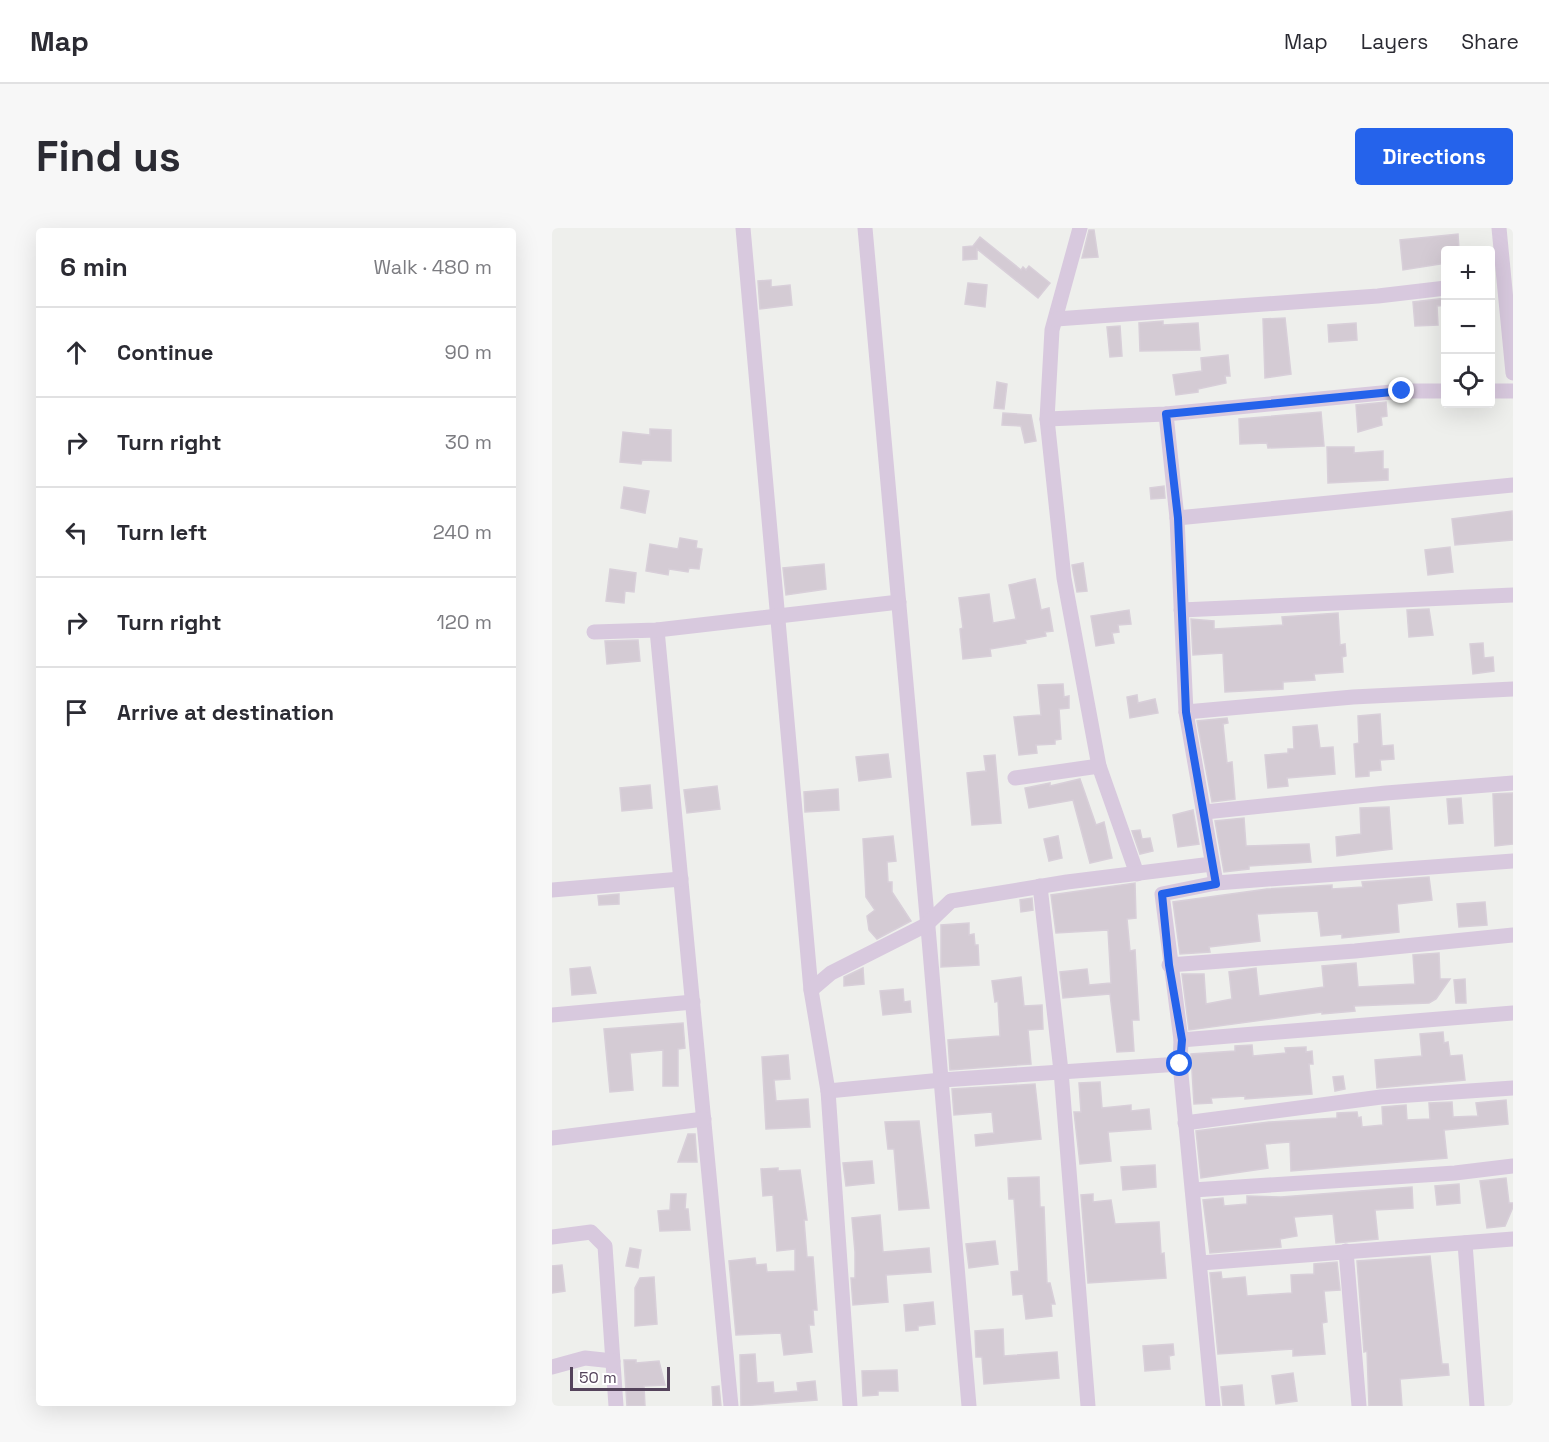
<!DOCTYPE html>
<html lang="en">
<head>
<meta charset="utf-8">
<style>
  body { margin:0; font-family:"Space Grotesk",sans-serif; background:#f7f7f7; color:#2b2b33 }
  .controls { position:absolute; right:18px; top:18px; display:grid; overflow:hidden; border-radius:6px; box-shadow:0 6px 24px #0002 }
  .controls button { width:54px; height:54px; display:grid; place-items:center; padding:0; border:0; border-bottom:2px solid #e1e1e2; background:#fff; color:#2b2b33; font:30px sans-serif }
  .scale { position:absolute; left:18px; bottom:15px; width:100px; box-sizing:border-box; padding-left:6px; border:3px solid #54435b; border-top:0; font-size:16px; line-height:21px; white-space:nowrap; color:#54435b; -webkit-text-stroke:4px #fff; paint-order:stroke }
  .stop { position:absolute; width:18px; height:18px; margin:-14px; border:4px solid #2563eb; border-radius:50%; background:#fff }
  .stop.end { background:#2563eb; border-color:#fff; box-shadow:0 2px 6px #0008 }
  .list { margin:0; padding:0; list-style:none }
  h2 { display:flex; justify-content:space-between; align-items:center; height:78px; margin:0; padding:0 24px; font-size:26px }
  h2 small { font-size:20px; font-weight:400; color:#7c7c81 }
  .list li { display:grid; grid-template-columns:39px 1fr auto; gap:18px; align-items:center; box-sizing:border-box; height:90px; padding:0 24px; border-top:2px solid #e1e1e2 }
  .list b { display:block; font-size:22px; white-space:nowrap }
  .list em { font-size:20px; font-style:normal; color:#7c7c81 }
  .icon { flex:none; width:33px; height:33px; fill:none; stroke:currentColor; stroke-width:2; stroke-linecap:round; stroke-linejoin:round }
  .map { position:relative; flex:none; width:961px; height:1178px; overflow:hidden; border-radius:6px }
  header { display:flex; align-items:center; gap:36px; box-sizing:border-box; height:84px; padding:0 30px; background:#fff; border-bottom:2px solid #e1e1e2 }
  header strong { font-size:28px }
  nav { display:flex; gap:33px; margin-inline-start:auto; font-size:21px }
  .intro { display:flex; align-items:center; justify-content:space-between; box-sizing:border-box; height:144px; padding:0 36px }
  h1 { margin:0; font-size:42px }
  .button { padding:15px 27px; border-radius:6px; background:#2563eb; color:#fff; font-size:21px; font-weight:700 }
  main { display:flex; gap:36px; padding:0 36px }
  aside { flex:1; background:#fff; border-radius:6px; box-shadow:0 6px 24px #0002 }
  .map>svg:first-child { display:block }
  .building { fill:#d4cbd4; stroke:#d8cfd9; stroke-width:1.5 }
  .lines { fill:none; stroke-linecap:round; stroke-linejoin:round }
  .minor { stroke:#d8c9de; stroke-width:15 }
  .route { stroke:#2563eb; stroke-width:8 }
</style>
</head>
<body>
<header>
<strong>Map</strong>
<nav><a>Map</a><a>Layers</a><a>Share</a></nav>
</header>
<div class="intro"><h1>Find us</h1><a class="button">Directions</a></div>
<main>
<aside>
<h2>6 min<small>Walk · 480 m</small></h2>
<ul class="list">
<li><svg class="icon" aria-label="ahead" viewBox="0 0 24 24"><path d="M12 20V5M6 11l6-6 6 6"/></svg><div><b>Continue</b></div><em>90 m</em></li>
<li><svg class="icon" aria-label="right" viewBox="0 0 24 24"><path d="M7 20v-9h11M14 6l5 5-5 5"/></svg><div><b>Turn right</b></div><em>30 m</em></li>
<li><svg class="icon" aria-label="left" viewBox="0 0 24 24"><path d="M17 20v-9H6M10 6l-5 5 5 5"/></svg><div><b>Turn left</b></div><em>240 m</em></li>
<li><svg class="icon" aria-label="right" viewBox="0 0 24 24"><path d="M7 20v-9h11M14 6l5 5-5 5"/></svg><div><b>Turn right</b></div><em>120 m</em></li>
<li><svg class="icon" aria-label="arrive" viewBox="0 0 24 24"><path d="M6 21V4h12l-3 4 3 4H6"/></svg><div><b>Arrive at destination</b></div></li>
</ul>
</aside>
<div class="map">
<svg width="961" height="1178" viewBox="0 0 961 1178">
  <rect width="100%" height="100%" fill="#eeefec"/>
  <g class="building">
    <polygon points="537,2 542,2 546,29 530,30"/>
    <polygon points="906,6 907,22 894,22 894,35 851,42 848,12"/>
    <polygon points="428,9 469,42 471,39 474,42 477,38 498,55 486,70 425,21 425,31 411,32 411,19 421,18"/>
    <polygon points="219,52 219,59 238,57 240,77 208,81 206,53"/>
    <polygon points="416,55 435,57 433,79 413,76"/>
    <polygon points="894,70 894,77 885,78 886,97 863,98 861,74"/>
    <polygon points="733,90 739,146 713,150 711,91"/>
    <polygon points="611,93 611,97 646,95 648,122 588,123 587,95"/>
    <polygon points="804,95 805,112 777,114 776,97"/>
    <polygon points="568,98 570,128 558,129 555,99"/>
    <polygon points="676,127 678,148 673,148 674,155 646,161 646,164 624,167 621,147 650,143 649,130"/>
    <polygon points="445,154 455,156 452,181 442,180"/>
    <polygon points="834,174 835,188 829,189 830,197 806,204 804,177"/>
    <polygon points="769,184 772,218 716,220 715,215 688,216 687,191"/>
    <polygon points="451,185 479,187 484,213 473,215 469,198 450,197"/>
    <polygon points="98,201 119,202 119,233 90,232 89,236 68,234 71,204 98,207"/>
    <polygon points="775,219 802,219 802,225 831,223 831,241 836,241 836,252 776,255"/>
    <polygon points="612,258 613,270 599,271 598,260"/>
    <polygon points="72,259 97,263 93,285 69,280"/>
    <polygon points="960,283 961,312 903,317 900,291"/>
    <polygon points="128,310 145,313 144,320 150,321 147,341 137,340 136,344 117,341 116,347 94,343 98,316 126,321"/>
    <polygon points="898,319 901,344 876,347 873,322"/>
    <polygon points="531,335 535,363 525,364 520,337"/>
    <polygon points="272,336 274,361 234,367 231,340"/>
    <polygon points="58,341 84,345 82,364 73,363 72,375 54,373"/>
    <polygon points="483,351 489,382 497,380 501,403 493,404 494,408 473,412 474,415 438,421 439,428 411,431 408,401 411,400 407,370 437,366 441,395 464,391 457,357"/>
    <polygon points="877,381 881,407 857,409 855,382"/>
    <polygon points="577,382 579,396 566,397 567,404 560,405 562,415 544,418 539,388"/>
    <polygon points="786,385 788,417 793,416 794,428 790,429 791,444 762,446 763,452 731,454 731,461 673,464 671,425 641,427 639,391 662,393 662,401 731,397 730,389"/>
    <polygon points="86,412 88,433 55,436 53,413"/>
    <polygon points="931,415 932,430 941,429 942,443 921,446 918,416"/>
    <polygon points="511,456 512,469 517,468 517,480 507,481 509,511 503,512 503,516 484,517 485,525 467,527 462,489 489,487 486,457"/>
    <polygon points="585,467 586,475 603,471 606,485 578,490 575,469"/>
    <polygon points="828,486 830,518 841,517 842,531 828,532 829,542 817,543 817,548 804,549 802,516 807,515 806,488"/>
    <polygon points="675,490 676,495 671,496 675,535 680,534 683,571 660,574 645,493"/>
    <polygon points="765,497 768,520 781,519 783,546 735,550 736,558 716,560 713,527 736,525 736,521 742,521 741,499"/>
    <polygon points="336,526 339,549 307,553 304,529"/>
    <polygon points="443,527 449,595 420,597 415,545 434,543 432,528"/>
    <polygon points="528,551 544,597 552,594 560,630 538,635 521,572 477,580 473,560 498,555 498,558"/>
    <polygon points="98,557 100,580 70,583 68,560"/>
    <polygon points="165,558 168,581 135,585 132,562"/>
    <polygon points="286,561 287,582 253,584 252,564"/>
    <polygon points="961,565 961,616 943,618 941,566"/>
    <polygon points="909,570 911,595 897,596 895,571"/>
    <polygon points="837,579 840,621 785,628 784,609 809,606 808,580"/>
    <polygon points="641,582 647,616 626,619 621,587"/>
    <polygon points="692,590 694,618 757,616 759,634 697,638 697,641 672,644 663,593"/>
    <polygon points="588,602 590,611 598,610 601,623 588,626 580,603"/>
    <polygon points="341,608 344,633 335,634 336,654 340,654 340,664 359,693 325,711 317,702 315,688 323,682 314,669 311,611"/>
    <polygon points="506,608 510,630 497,633 492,611"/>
    <polygon points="877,649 880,672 845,676 847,704 790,710 790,706 769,708 766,683 705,686 708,713 657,719 658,724 628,726 621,674 715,661 780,657 780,661 811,659 810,654"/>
    <polygon points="583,655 584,690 575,691 578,723 583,722 587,792 580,792 582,823 565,824 558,766 511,770 508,744 535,741 537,757 559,755 556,702 504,705 499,667"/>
    <polygon points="67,666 67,676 47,677 46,668"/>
    <polygon points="480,670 481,682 469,684 468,672"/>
    <polygon points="933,674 935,697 907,699 905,676"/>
    <polygon points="417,695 417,707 422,706 423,717 426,717 427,737 389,739 389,697"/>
    <polygon points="887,725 888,751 898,751 884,771 877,775 802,778 803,783 770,786 770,784 637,802 630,746 652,746 654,776 680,771 677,744 704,740 707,768 772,759 770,738 804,735 806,759 863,756 861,727"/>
    <polygon points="38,739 44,765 20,767 18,741"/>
    <polygon points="311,740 312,756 292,758 292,749"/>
    <polygon points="469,749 472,778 490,777 491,801 476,802 479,836 398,842 396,812 448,808 446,773 443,774 440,753"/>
    <polygon points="913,751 914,775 904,775 902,752"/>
    <polygon points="351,761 352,774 358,773 359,784 331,787 328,763"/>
    <polygon points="131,795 133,820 126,821 126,858 111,858 111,822 78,825 81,862 58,864 52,801"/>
    <polygon points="891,804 892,815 896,814 898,828 910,827 913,852 825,860 823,832 870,828 868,806"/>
    <polygon points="700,817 701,828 734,825 733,820 754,819 754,824 760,823 761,836 757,836 760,866 693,871 693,868 659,870 660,875 642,876 639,826 683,823 683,818"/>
    <polygon points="236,827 238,851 222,852 224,873 256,871 258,899 214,901 210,829"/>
    <polygon points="791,848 793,861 783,863 781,849"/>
    <polygon points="548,854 550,880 579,877 579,883 597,881 599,901 556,904 559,933 528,936 522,884 529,884 527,855"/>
    <polygon points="483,856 489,911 424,918 423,907 442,905 440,884 402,887 400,861"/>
    <polygon points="954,872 956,896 892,902 895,930 739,943 738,914 713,916 716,940 649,950 644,903 717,894 785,890 785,885 805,884 806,890 809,889 810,899 831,897 830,879 854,877 855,892 878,891 877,875 900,874 901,889 926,888 924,875"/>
    <polygon points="367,893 377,980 347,982 342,921 336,921 333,894"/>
    <polygon points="136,906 143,906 145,934 126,934"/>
    <polygon points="320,933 322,955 294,958 291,935"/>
    <polygon points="603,937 604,959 571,962 569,939"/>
    <polygon points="226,940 226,943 248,942 255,992 252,992 255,1029 261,1029 265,1082 261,1082 262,1097 257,1097 260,1124 232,1127 229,1105 184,1107 177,1033 203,1030 204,1037 214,1036 215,1044 243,1043 243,1021 225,1023 221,967 211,968 209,941"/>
    <polygon points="487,949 488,979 492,979 495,1055 498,1055 503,1076 499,1076 500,1088 474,1091 471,1066 461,1067 459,1044 467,1043 462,971 457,971 456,950"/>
    <polygon points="954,950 957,975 961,975 961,979 953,998 935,1000 928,953"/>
    <polygon points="907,956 908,975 885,977 883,958"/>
    <polygon points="860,959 861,980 823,982 826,1011 784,1015 781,986 742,989 745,1008 728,1011 729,1019 658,1025 651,972 671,970 672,978 695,976 695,968 729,969"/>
    <polygon points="119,966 134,966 133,981 136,981 138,1002 108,1003 106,983 118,982"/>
    <polygon points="541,966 541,974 559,972 563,996 607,994 609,1026 612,1025 614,1050 536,1055 529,967"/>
    <polygon points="328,987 331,1024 377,1020 379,1044 334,1047 336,1074 301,1077 299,1050 303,1050 303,1024 300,990"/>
    <polygon points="443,1013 446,1036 417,1040 414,1016"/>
    <polygon points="78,1020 89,1022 86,1040 74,1038"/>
    <polygon points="878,1028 890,1136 896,1136 897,1147 848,1151 850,1178 817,1178 815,1123 812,1124 805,1033"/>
    <polygon points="785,1034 788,1062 772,1063 775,1094 770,1095 773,1126 741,1128 741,1121 666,1126 658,1045 669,1044 670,1051 693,1049 695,1068 740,1065 739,1047 762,1046 762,1036"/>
    <polygon points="10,1037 13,1063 0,1065 0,1038"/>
    <polygon points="102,1049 105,1096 83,1098 83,1060 88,1050"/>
    <polygon points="381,1074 383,1096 366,1098 366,1102 354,1103 352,1077"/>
    <polygon points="451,1101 452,1128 505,1124 507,1150 432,1156 430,1129 424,1129 423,1103"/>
    <polygon points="621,1116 622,1127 617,1128 618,1141 593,1143 591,1118"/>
    <polygon points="203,1126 205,1155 221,1154 222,1165 246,1163 245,1155 263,1153 265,1172 189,1178 188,1127"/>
    <polygon points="72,1132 84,1132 84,1135 107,1133 113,1157 92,1158 93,1178 75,1178"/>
    <polygon points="345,1142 346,1163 326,1163 326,1167 311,1168 310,1143"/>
    <polygon points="741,1145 745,1173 724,1176 720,1148"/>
    <polygon points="690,1157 692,1178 671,1178 669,1159"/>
    <polygon points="167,1158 169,1178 161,1178 160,1159"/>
  </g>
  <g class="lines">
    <g class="minor">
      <polyline points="191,0 259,762 276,863 298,1178"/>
      <path d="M 313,0 C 348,393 385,785 417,1178"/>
      <polyline points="528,0 500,102 495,191 512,350 547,538 585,646"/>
      <polyline points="947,0 961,145"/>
      <polyline points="504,91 826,68 894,60"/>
      <polyline points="939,163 961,163"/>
      <polyline points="614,186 625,290 634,484 664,655"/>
      <polyline points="495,191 614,186 850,163 894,163"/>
      <polyline points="625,290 961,257"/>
      <polyline points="629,382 961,367"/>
      <polyline points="105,402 179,1178"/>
      <polyline points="42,404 105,402 347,374"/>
      <polyline points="634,484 801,469 961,461"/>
      <polyline points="463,550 547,538"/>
      <polyline points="653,584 834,565 961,555"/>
      <polyline points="488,658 509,843 536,1178"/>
      <polyline points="0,662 129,651"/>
      <polyline points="617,737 803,723 961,707"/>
      <polyline points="259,762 279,745 374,697 399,673 515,654 660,636"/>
      <polyline points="0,787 141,774"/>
      <polyline points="629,812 961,785"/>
      <polyline points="276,863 390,852 628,836"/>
      <polyline points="633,895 829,869 961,860"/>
      <polyline points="0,910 152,891"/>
      <polyline points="641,962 903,945 961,938"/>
      <polyline points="0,1009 39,1004 53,1018 64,1178"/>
      <polyline points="913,1015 925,1178"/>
      <polyline points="794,1023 807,1178"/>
      <polyline points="649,1035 961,1011"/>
      <polyline points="0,1139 33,1130 61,1133"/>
      <polyline points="661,1178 628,836 629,812 610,666 664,655 961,633"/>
    </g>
  </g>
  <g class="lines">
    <polyline class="route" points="628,836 630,812 617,737 610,666 664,656 634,484 626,290 614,186 850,163"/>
  </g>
</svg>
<div class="controls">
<button>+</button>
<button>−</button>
<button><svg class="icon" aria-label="locate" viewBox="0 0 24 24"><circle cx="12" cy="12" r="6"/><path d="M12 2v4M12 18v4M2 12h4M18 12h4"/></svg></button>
</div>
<div class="scale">50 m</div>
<div class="stop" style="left:628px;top:836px"></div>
<div class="stop end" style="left:850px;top:163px"></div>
</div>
</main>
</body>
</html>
